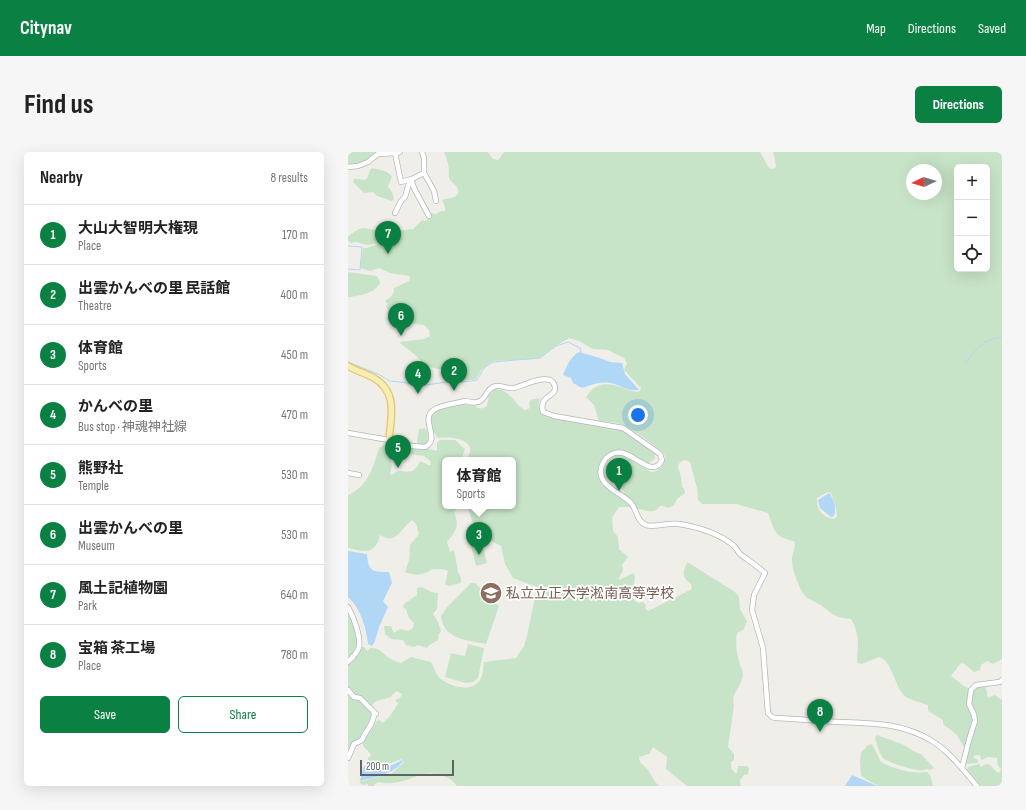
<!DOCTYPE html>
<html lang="en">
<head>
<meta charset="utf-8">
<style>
  body { margin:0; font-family:"Sofia Sans Condensed","Noto Sans JP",sans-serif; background:#f6f6f6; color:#222 }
  .controls { position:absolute; right:12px; top:12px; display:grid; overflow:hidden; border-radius:6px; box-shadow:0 4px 16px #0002 }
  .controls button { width:36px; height:36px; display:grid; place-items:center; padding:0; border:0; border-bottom:1px solid #e0e0e0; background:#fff; color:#222; font:20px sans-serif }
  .compass { position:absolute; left:558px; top:12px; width:36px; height:36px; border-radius:50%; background:#fff; box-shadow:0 4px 16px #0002; rotate:266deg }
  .scale { position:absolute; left:12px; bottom:10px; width:94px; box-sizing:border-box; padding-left:4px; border:2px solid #5f6266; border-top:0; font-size:11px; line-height:14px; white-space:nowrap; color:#5f6266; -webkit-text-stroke:3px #fff; paint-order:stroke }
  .you { position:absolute; left:290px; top:263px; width:14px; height:14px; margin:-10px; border:3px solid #fff; border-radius:50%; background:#1a73e8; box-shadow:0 0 0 6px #1a73e833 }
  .badge { display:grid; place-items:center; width:26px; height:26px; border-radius:50%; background:#0b8043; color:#fff; font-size:13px; font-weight:700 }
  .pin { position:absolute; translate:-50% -33px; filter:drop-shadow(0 1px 2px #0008) }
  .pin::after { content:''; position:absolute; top:21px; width:14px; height:12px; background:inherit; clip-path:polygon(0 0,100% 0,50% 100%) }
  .popup { position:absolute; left:94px; top:305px; width:74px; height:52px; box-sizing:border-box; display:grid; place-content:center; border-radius:6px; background:#fff; filter:drop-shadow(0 1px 3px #0005); font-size:13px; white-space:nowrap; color:#767676 }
  .popup b { font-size:15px; color:#222 }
  .popup::after { content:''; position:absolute; left:50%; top:100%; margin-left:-8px; border:8px solid transparent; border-top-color:#fff }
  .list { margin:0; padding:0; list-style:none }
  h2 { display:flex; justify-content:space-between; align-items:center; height:52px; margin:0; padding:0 16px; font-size:17px }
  h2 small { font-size:13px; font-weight:400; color:#767676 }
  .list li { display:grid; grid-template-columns:26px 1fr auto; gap:12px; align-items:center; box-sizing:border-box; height:60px; padding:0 16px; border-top:1px solid #e0e0e0 }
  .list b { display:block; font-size:15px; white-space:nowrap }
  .list p { margin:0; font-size:13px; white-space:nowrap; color:#767676 }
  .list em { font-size:13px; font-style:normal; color:#767676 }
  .actions { display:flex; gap:8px; padding:12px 16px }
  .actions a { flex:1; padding:9px 0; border:1px solid #0b8043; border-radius:6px; text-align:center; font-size:14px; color:#0b8043 }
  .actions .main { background:#0b8043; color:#fff }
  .icon { flex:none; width:22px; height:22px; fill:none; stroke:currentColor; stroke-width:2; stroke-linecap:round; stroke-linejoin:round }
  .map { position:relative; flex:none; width:654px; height:634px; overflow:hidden; border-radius:6px }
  header { display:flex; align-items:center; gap:24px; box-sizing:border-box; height:56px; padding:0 20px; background:#0b8043; color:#fff }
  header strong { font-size:19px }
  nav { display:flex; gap:22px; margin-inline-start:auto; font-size:14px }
  .intro { display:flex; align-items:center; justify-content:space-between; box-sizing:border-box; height:96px; padding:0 24px }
  h1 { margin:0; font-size:28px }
  .button { padding:10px 18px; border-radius:6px; background:#0b8043; color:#fff; font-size:14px; font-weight:700 }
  main { display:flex; gap:24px; padding:0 24px }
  aside { flex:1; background:#fff; border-radius:6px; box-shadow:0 4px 16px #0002 }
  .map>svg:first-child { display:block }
  .green { fill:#c8e4c8; fill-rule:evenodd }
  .water { fill:#b1d7f6 }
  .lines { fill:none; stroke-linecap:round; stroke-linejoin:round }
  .stream { stroke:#b1d7f6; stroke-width:1 }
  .minor-casing { stroke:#b5b7bb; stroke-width:6 }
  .major-casing { stroke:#e3c56e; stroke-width:8 }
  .minor { stroke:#fff; stroke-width:4.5 }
  .major { stroke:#f7eeb6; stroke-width:5.5 }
  .labels { text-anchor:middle; stroke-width:3.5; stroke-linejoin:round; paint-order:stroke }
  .education-label { font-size:14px; fill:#785e54; stroke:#fff; text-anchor:start }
</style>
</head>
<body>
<header>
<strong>Citynav</strong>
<nav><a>Map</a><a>Directions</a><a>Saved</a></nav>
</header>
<div class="intro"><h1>Find us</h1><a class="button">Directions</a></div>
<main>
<aside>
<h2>Nearby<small>8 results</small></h2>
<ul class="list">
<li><span class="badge">1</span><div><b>大山大智明大権現</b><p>Place</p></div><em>170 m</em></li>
<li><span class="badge">2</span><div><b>出雲かんべの里 民話館</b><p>Theatre</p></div><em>400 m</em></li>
<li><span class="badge">3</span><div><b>体育館</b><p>Sports</p></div><em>450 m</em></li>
<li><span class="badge">4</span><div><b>かんべの里</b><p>Bus stop · 神魂神社線</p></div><em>470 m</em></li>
<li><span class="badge">5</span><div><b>熊野社</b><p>Temple</p></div><em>530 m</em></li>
<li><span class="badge">6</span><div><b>出雲かんべの里</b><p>Museum</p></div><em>530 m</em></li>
<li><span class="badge">7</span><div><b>風土記植物園</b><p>Park</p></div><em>640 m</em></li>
<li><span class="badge">8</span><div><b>宝箱 茶工場</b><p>Place</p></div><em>780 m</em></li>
</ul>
<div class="actions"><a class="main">Save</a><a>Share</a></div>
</aside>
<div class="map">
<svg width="654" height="634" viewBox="0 0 654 634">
  <rect width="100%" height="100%" fill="#f0eee8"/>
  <g class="green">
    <path d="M 0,0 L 27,0 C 15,11 17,12 0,14 Z"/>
    <path d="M 96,0 L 140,0 L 145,7 L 150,8 L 156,0 L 412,0 L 421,16 L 424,17 L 427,16 L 428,14 L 425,0 L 654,0 L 654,507 L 645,512 L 639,509 L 633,513 L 632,518 L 626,520 C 622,516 619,515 615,511 L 612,512 L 603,524 L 617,535 L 626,538 L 630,534 L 637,534 L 639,540 L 639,544 L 641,545 L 647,543 L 654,548 L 654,634 L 633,634 L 619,618 L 620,615 L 631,612 L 633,615 L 638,612 L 642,613 L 649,620 L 651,621 L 653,617 L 650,614 L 649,606 L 639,605 L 634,608 L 632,606 L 633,604 L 628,603 L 625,605 L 630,608 L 630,611 L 618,612 L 618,599 L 609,583 L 595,572 L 595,568 L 580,559 L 580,553 C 574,551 561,548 557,544 C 546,535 545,509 531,505 L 514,512 L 509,511 C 510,493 512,482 503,467 C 486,465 486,463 473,453 C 468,450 461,448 457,444 C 452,438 444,417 444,410 C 443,402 449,396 446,389 C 426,385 427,379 420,361 L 388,352 L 354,352 L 350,348 L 349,336 L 342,310 L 337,308 L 332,310 L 330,315 L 333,325 L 334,334 L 337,339 L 337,341 L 329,347 L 326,353 L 321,356 L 315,354 L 312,354 C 306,363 299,358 289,357 L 283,348 L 276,343 L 274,333 L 268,329 L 256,327 C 254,314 259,307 271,302 L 278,304 L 303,320 C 308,320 312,317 315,312 C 316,310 318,308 317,304 C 313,296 281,275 272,272 C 266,270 258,270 251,269 L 246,253 L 238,245 C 252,223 268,235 289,240 L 292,239 L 293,236 L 276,218 L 279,211 L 276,206 L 260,198 L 245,197 L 231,189 L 221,186 L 204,196 L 193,205 L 188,207 L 145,209 L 134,217 L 128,227 L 125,228 L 110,228 L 108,227 L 108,221 L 78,214 L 66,202 L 52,191 L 52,190 L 76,187 L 82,184 L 81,178 L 76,173 L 50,170 L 38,155 L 40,152 L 37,149 C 42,145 46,144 46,136 L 61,129 L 62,126 L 61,124 L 42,121 L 31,116 L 22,119 L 12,116 L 15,96 L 19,96 L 32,91 L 19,93 L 8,90 L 2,91 L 0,88 L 0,84 L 11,77 L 15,76 L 42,80 L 49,79 L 65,77 L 74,68 L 77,69 L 81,67 L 83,61 L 88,62 L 93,59 L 97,59 L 97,55 L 94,48 C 98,46 106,47 109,43 C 114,37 105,32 102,28 C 100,24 101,22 101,18 C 101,13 98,5 96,0 ZM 609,15 L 639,15 L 639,117 L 609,117 ZM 564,18 L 588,18 L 588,42 L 564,42 ZM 480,340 L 483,341 L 488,356 L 489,364 L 486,367 C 475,366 468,357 469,346 Z"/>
    <path d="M 24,16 C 32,18 40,18 44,25 L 40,35 L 44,40 L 46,47 L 44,49 L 29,44 L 25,40 L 16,41 L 5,30 L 6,27 C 10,26 14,29 19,27 L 22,18 Z"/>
    <path d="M 0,120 L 29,124 L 32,130 C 29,141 11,144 0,145 Z"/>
    <path d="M 147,237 C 162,237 166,252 177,258 L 182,256 L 181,251 L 183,248 L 192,246 C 189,256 191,259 200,265 L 272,277 C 285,283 298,292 307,302 L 307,307 L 299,312 C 293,308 286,301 278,299 C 261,295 243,311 253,328 C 260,340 275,344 283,355 L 271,355 L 264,366 L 265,379 L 270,385 L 271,397 L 280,405 L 274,413 L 275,418 L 271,426 L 271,428 L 285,421 L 287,423 L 285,445 L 286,448 L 290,451 L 295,450 L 298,453 L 297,456 L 300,459 L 344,437 L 343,432 C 334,426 334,420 339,411 L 341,411 L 387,440 L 391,445 L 392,457 L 399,469 L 396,477 L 389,481 C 387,493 389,502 392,513 C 393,515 395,519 395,522 C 395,534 382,540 386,554 L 380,595 L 386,602 L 386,608 L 383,610 L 383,616 L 387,621 L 389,621 L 390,614 L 399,614 L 401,616 L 400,622 L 396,623 L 392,628 L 393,634 L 339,634 L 318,617 L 319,605 L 305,595 L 301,602 L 291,605 L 292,610 L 300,618 L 308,631 L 312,634 L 109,634 C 102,623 84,619 72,623 C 59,628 44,634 30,630 L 27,632 L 26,634 L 20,634 L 20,632 L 14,633 L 11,630 L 44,621 L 56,610 L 53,607 L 38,613 L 23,615 L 19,611 L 20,606 L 23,604 L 22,601 L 15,594 L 15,591 L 29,569 L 32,568 L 35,571 L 42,564 L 50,552 L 47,548 L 52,546 L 54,542 L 49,539 L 44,543 L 43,545 L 28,549 L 22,555 L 8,542 L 6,545 L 0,538 L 0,510 L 2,508 L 4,512 L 3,509 L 13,495 L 16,495 L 19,499 L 22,496 C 33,495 35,503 43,507 C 46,509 50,510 53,511 L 63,505 L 83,510 C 86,515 88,523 92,526 C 102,535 124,541 132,528 C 135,524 135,515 136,510 L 168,506 L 176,494 L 179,484 L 189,435 L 165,426 L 157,412 L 153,394 L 136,385 L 127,377 L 119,354 L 165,354 L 165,308 L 119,308 C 120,305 123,299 122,296 C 119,285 98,285 90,286 L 84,278 L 82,266 C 89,253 109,252 122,253 C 130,253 129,260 139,254 L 141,243 Z"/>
    <polygon points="77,276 80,281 79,292 75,294 70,292 69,290 71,277"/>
    <path d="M 92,288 L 107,288 L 117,297 L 113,308 L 97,308 L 97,354 L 109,354 L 109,357 L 106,360 C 112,374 108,379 99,390 L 102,400 L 106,398 L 110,420 L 113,426 L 113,431 L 101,434 L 97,432 L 100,419 C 95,416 90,418 84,417 C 76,424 67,424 57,420 L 61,408 L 62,393 L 71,382 L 68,372 L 64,368 C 52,377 49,393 32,383 C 28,403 15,400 0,396 L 0,343 C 20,334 25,316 31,296 L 36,293 L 57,298 L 56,301 L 43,303 L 43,308 L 44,314 L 42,322 L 44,323 L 50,319 C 63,319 64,323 72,310 L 73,309 L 80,313 L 83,313 L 82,309 L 76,304 L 62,302 L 60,301 L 60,297 L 62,295 L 74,298 L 81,297 L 88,299 L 89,298 L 89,291 Z"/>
    <polygon points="134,391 139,411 128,414 123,394"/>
    <path d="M 123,431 L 127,431 L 151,454 L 138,492 C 119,488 96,488 93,464 L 100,454 Z"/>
    <polygon points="74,435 83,440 90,441 89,457 85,462 90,470 93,479 91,482 90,488 80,494 79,496 70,493 66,495 58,493 55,488 43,487 37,482 36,474 43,474 46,481 52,477 60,479 65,476 66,471 61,466 58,457 55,455 56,452 69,443 69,436"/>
    <polygon points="0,457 9,480 10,496 0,508"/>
    <polygon points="120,492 136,496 130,526 125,530 118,531 97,525 103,501 117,504"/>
    <polygon points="0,540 5,547 12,548 23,559 24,563 23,570 12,588 5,591 0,601"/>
    <path d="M 529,583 L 554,592 L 567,600 L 573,602 L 586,616 L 582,618 L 579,617 C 576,618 573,619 570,618 C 565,618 538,610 535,606 C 531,601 529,592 527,586 Z"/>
    <path d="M 524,592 L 533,610 C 546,617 564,622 579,620 L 582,623 L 585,634 L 530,634 L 516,626 L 513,623 L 512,610 L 513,601 L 520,593 Z"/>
  </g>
  <g class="water">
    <path d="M 231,200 L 255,207 L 262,210 L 274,211 L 277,222 L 291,238 C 281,240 272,233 263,231 C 254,229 243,233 234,236 L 225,231 L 223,226 L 215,223 C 218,215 223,204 231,200 Z"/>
    <path d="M 481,341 L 482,342 C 486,349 489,357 486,364 L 483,365 L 472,356 L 470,348 Z"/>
    <path d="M 0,399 L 19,402 C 20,420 25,420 41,420 L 44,431 L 35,449 L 40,455 L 31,475 L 27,489 L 24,494 L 20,492 C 18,475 13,457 0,445 Z"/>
    <path d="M 54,608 L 55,609 C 45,623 27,625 12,629 L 16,614 L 19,613 C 29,620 44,614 54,608 Z"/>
    <polygon points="504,623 529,634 497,634"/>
  </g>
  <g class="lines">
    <g class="stream">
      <polyline points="0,94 14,95 12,118 0,117"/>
      <polyline points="0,210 30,222 42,229 78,233 99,230"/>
      <path d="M 617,211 C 629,197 634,187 654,185"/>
      <polyline points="104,230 125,229 129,228 136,216 145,210 192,206 208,194 220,190 232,196 233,200"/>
    </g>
    <g class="minor-casing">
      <g id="minor">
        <polyline points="74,0 76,6 76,21 86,39 88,49"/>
        <polyline points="47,1 53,30 63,27 66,36 81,64"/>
        <polyline points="0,15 10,14 20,10 30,2 47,1 52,0"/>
        <polyline points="47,61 53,49 57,45 62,28 76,21"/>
        <path d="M 0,281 L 41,288 L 64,294 L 77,295 C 94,286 70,267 87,257 C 94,253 109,251 118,249 C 140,256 135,236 148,234 C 153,233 159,237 166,236 C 175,234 201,220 206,232 C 212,246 190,241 195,260 L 206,264 L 275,276 L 308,299 L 312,302 L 314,308 C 303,330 283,293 264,302 C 259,304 256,308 254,313 C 246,333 273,340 283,351 C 289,358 289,370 298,373 C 305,376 322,370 331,372 C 350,375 370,381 385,393 C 388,395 389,399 392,402 C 400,408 409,414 417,421 L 406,443 L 404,458 L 415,496 L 420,561 L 424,565 L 427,566 C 449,567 470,569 492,570 C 524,571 555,571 584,589 C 602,600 615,618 629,634"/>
        <polyline points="0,321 11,323"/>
        <path d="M 0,455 C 5,464 13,484 11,495 C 10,500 4,506 0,510"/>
        <polyline points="0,538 6,545 12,546 28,562"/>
        <path d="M 0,606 L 6,592 L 14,588 C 18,577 26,573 26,561"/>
        <polyline points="614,616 621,588 627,569 626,563 621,552 623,538 628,533 652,530 654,528"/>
      </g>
    </g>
    <g class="major-casing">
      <path id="major" d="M 0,214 C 8,219 17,221 26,226 C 50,240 43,264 41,288"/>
    </g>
    <use href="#minor" class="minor"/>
    <use href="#major" class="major"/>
  </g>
  <defs>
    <g id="school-disc" transform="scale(1.15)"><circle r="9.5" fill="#8d6e63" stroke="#fff"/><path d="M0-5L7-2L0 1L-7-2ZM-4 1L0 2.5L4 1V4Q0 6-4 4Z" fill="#fff"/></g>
  </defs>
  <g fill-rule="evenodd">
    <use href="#school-disc" x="143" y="441"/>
  </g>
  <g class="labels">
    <g class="education-label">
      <text x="158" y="446">私立立正大学淞南高等学校</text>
    </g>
  </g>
</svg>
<div class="controls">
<button>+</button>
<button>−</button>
<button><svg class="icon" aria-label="locate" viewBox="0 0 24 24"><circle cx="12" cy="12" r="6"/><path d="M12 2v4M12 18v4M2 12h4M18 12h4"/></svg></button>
</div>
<svg class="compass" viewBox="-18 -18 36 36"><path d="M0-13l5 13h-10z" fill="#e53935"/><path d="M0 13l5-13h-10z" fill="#767676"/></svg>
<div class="scale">200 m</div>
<div class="you"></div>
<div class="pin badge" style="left:271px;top:339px">1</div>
<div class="pin badge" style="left:106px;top:239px">2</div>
<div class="pin badge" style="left:131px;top:403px">3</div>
<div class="popup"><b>体育館</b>Sports</div>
<div class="pin badge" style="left:70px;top:242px">4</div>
<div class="pin badge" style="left:50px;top:316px">5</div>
<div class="pin badge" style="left:53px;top:184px">6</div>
<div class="pin badge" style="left:40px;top:102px">7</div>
<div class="pin badge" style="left:472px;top:580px">8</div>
</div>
</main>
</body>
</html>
